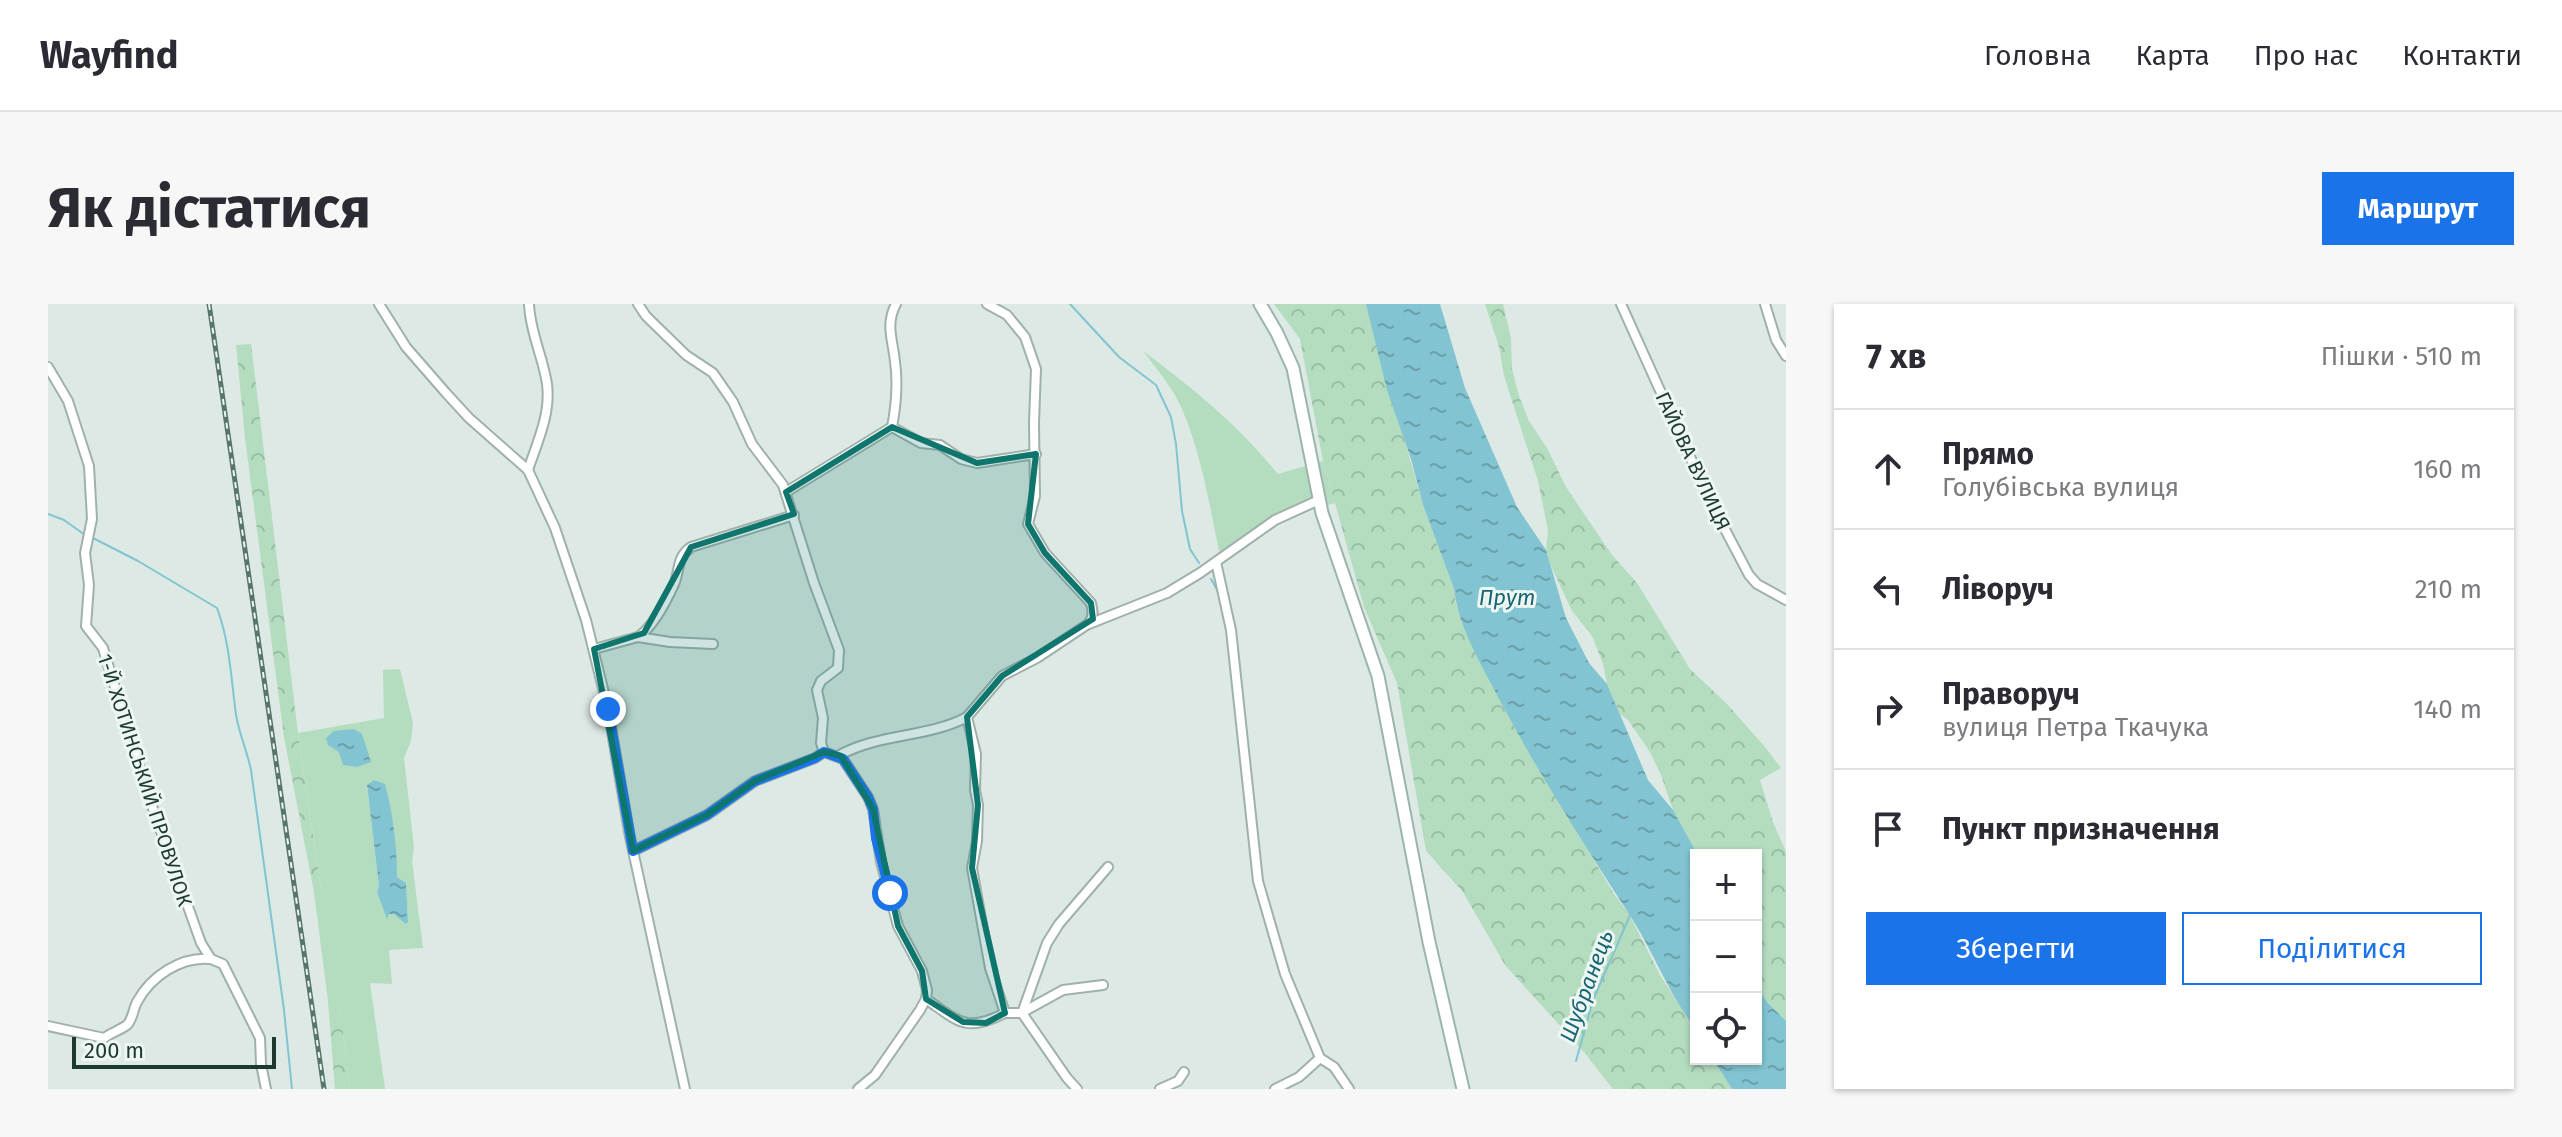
<!DOCTYPE html>
<html lang="uk">
<head>
<meta charset="utf-8">
<style>
  body { margin:0; font-family:"Fira Sans",sans-serif; background:#f7f7f7; color:#2b2b33 }
  .controls { position:absolute; right:24px; bottom:24px; display:grid; overflow:hidden; border-radius:0px; box-shadow:0 2px 6px #0004 }
  .controls button { width:72px; height:72px; display:grid; place-items:center; padding:0; border:0; border-bottom:2px solid #e1e1e2; background:#fff; color:#2b2b33; font:40px sans-serif }
  .scale { position:absolute; left:24px; bottom:20px; width:204px; box-sizing:border-box; padding-left:8px; border:4px solid #1e3932; border-top:0; font-size:22px; line-height:28px; white-space:nowrap; color:#1e3932; -webkit-text-stroke:6px #edf6f1; paint-order:stroke }
  .stop { position:absolute; width:24px; height:24px; margin:-18px; border:6px solid #1a73e8; border-radius:50%; background:#fff }
  .stop.end { background:#1a73e8; border-color:#fff; box-shadow:0 2px 8px #0008 }
  .list { margin:0; padding:0; list-style:none }
  h2 { display:flex; justify-content:space-between; align-items:center; height:104px; margin:0; padding:0 32px; font-size:34px }
  h2 small { font-size:26px; font-weight:400; color:#7c7c81 }
  .list li { display:grid; grid-template-columns:52px 1fr auto; gap:24px; align-items:center; box-sizing:border-box; height:120px; padding:0 32px; border-top:2px solid #e1e1e2 }
  .list b { display:block; font-size:30px; white-space:nowrap }
  .list p { margin:0; font-size:26px; white-space:nowrap; color:#7c7c81 }
  .list em { font-size:26px; font-style:normal; color:#7c7c81 }
  .actions { display:flex; gap:16px; padding:24px 32px }
  .actions a { flex:1; padding:18px 0; border:2px solid #1a73e8; border-radius:0px; text-align:center; font-size:28px; color:#1a73e8 }
  .actions .main { background:#1a73e8; color:#fff }
  .icon { flex:none; width:44px; height:44px; fill:none; stroke:currentColor; stroke-width:2; stroke-linecap:round; stroke-linejoin:round }
  .map { position:relative; flex:none; width:1738px; height:785px; overflow:hidden; border-radius:0px }
  header { display:flex; align-items:center; gap:48px; box-sizing:border-box; height:112px; padding:0 40px; background:#fff; border-bottom:2px solid #e1e1e2 }
  header strong { font-size:38px }
  nav { display:flex; gap:44px; margin-inline-start:auto; font-size:28px }
  .intro { display:flex; align-items:center; justify-content:space-between; box-sizing:border-box; height:192px; padding:0 48px }
  h1 { margin:0; font-size:56px }
  .button { padding:20px 36px; border-radius:0px; background:#1a73e8; color:#fff; font-size:28px; font-weight:700 }
  main { display:flex; gap:48px; padding:0 48px }
  aside { flex:1; background:#fff; border-radius:0px; box-shadow:0 2px 6px #0004 }
  .map>svg:first-child { display:block }
  .green { fill:#b4dcbf; fill-rule:evenodd }
  .forest { fill:url(#forest-crowns) }
  .water { fill:url(#water-ripples) }
  .lines { fill:none; stroke-linecap:round; stroke-linejoin:round }
  .stream { stroke:#82c4d1; stroke-width:2 }
  .street-casing { stroke:#a0b1ab; stroke-width:12 }
  .secondary-casing { stroke:#9cb5ac; stroke-width:15 }
  .street { stroke:#fff; stroke-width:8 }
  .secondary { stroke:#fff; stroke-width:11 }
  .rail-casing { stroke:#58756d; stroke-width:5 }
  .rail { stroke:#edf6f1; stroke-width:2; stroke-dasharray:6; stroke-linecap:butt }
  .route { stroke:#1a73e8; stroke-width:10 }
  .marked { fill:#0f766e; fill-opacity:0.2; stroke:#0f766e; stroke-width:6; stroke-linejoin:round }
  .labels { text-anchor:middle; stroke-width:6; stroke-linejoin:round; paint-order:stroke }
  .street-label { font-size:20px; fill:#1e3932; stroke:#edf6f1 }
  .water-label { font-size:22px; font-style:italic; fill:#186575; stroke:#edf6f1 }
</style>
</head>
<body>
<header>
<strong>Wayfind</strong>
<nav><a>Головна</a><a>Карта</a><a>Про нас</a><a>Контакти</a></nav>
</header>
<div class="intro"><h1>Як дістатися</h1><a class="button">Маршрут</a></div>
<main>
<div class="map">
<svg width="1738" height="785" viewBox="0 0 1738 785">
  <defs>
    <pattern id="forest-crowns" width="20" height="18" patternUnits="userSpaceOnUse" patternTransform="scale(2)"><rect width="20" height="18" fill="#b4dcbf"/><path d="M2 6a3 3 0 1 1 6 0M12 15a3 3 0 1 1 6 0" fill="none" stroke="#9abea5"/></pattern>
    <pattern id="water-ripples" width="26" height="14" patternUnits="userSpaceOnUse" patternTransform="scale(2)"><rect width="26" height="14" fill="#82c4d1"/><path d="M2 4q2-2 4 0t4 0M15 11q2-2 4 0t4 0" fill="none" stroke="#6aa0aa"/></pattern>
  </defs>
  <rect width="100%" height="100%" fill="#dde9e4"/>
  <g class="green">
    <path d="M 1095,47 C 1145,84 1191,122 1230,170 L 1275,157 L 1287,199 L 1247,210 L 1172,252 C 1162,203 1154,152 1134,105 C 1125,84 1109,65 1095,47 Z"/>
    <path d="M 352,365 L 365,419 L 363,437 L 356,454 L 366,543 L 364,557 L 375,644 L 341,646 L 344,680 L 322,679 L 337,785 L 302,785 L 291,698 L 280,697 L 266,588 L 273,585 L 250,429 L 336,414 L 335,366 ZM 326,476 L 337,481 L 346,526 L 349,573 L 358,579 L 360,618 L 346,610 L 341,610 L 329,588 L 331,582 L 319,482 Z"/>
  </g>
  <g class="forest">
    <polygon points="1226,0 1318,0 1375,201 1406,285 1408,299 1422,338 1463,417 1566,590 1581,610 1613,673 1648,725 1648,755 1665,755 1684,785 1565,785 1536,748 1457,661 1415,588 1378,547 1349,379 1316,303 1287,199 1275,157 1252,35"/>
    <polygon points="1437,0 1455,0 1463,34 1464,65 1471,92 1481,117 1499,144 1518,183 1564,251 1589,279 1642,365 1678,399 1717,443 1733,464 1712,476 1725,518 1738,548 1738,717 1719,698 1708,680 1708,551 1650,551 1625,506 1613,471 1602,448 1580,416 1572,410 1559,380 1555,360 1544,332 1524,307 1503,262 1498,246 1500,226 1490,177 1456,72 1451,43"/>
    <polygon points="203,40 250,429 273,586 266,588 236,433 197,134 188,41"/>
    <polygon points="280,697 291,697 302,785 287,785"/>
  </g>
  <g class="water">
    <path d="M 1318,0 L 1392,0 L 1417,84 L 1469,203 L 1498,246 L 1518,314 L 1541,359 L 1559,380 L 1600,476 L 1625,506 L 1650,551 L 1648,551 L 1648,725 C 1620,690 1606,648 1581,610 C 1535,539 1489,467 1449,391 C 1432,358 1411,324 1406,285 L 1375,201 L 1363,155 L 1339,86 Z"/>
    <polygon points="306,425 314,430 323,458 309,463 295,461 291,448 280,441 278,434 286,427"/>
    <path d="M 326,476 L 337,480 C 345,510 349,542 349,573 L 358,579 L 360,618 L 358,620 L 346,610 L 341,610 L 339,615 L 329,588 L 331,582 L 319,481 Z"/>
    <polygon points="1708,680 1719,698 1738,717 1738,785 1684,785 1665,755 1708,755"/>
  </g>
  <g class="lines">
    <g class="stream">
      <polyline points="1022,0 1071,53 1108,81 1123,113 1128,140 1134,207 1142,245 1151,259"/>
      <polyline points="0,210 16,216 37,231"/>
      <path d="M 45,234 L 90,257 L 169,304 C 182,339 183,374 188,411 C 191,429 199,447 203,466 L 236,706 L 244,785"/>
      <polyline points="1163,275 1172,291"/>
      <polyline points="1528,757 1545,696 1583,609"/>
    </g>
    <g class="street-casing">
      <g id="street">
        <polyline points="331,0 358,43 398,89 421,114 480,166 507,224 538,316 560,405 582,533 637,785"/>
        <polyline points="590,0 598,12 638,51 665,69 685,98 704,140 735,181 766,279 791,346 790,364 773,377 769,386 775,414 773,439 776,448 795,455 820,493 825,505 833,558 850,622 874,667 879,686 878,695 872,706 827,771 810,785"/>
        <path d="M 848,0 C 837,21 845,36 847,58 C 850,79 848,102 844,123 L 873,139 L 892,141 L 913,155 L 929,159 L 988,150"/>
        <path d="M 939,0 L 959,11 L 977,33 L 988,65 L 986,119 L 987,192 L 980,220 L 997,249 L 1043,299 C 1045,308 1046,313 1040,320 L 989,354 L 954,372 L 919,413 L 928,450 L 927,486 L 930,501 L 929,537 L 924,564 L 942,664 L 957,709 L 974,709 L 1019,774 L 1029,785"/>
        <polyline points="1573,0 1661,195 1701,271 1709,280 1738,296"/>
        <polyline points="1717,0 1728,36 1738,52"/>
        <polyline points="0,63 20,97 41,162 44,215 37,249 41,281 38,322 55,344 99,488 153,639 163,655 175,660 212,734 213,760 218,785"/>
        <path d="M 480,166 C 489,139 503,110 499,80 C 495,53 482,28 481,0"/>
        <polyline points="738,188 844,123"/>
        <polyline points="1168,258 1183,326 1210,577 1237,670 1272,754 1286,763 1301,785"/>
        <polyline points="1041,320 1119,289 1152,269 1227,216 1271,196"/>
        <polyline points="590,333 622,338 665,340"/>
        <path d="M 546,345 L 590,333 C 606,322 619,296 627,278 C 632,264 629,253 643,243 L 746,211"/>
        <path d="M 790,452 C 830,429 880,434 919,413"/>
        <polyline points="585,547 659,511 707,477 767,454 776,448"/>
        <path d="M 878,695 C 911,718 918,729 957,709"/>
        <polyline points="975,708 1015,686 1055,681"/>
        <polyline points="974,709 999,639 1011,620 1060,563"/>
        <path d="M 0,722 L 56,734 C 63,729 72,726 79,721 C 85,715 85,705 89,698 C 103,672 133,652 163,655"/>
        <polyline points="1112,785 1130,777 1136,768"/>
        <polyline points="1227,785 1251,773 1272,754"/>
      </g>
    </g>
    <g class="secondary-casing">
      <polyline id="secondary" points="1212,0 1229,29 1245,64 1274,209 1330,372 1381,638 1415,785"/>
    </g>
    <use href="#street" class="street"/>
    <use href="#secondary" class="secondary"/>
    <g class="rail-casing">
      <polyline id="rail" points="161,0 276,785"/>
    </g>
    <use href="#rail" class="rail"/>
  </g>
  <g class="lines">
    <polyline class="route" points="560,405 585,547 659,511 707,477 767,454 776,448 795,455 820,493 825,505 828,534 842,589"/>
  </g>
  <path class="marked" d="M 844,123 L 929,159 L 988,150 L 980,220 L 997,249 L 1043,299 L 1045,315 L 954,372 L 919,413 L 930,501 L 924,564 L 957,709 L 938,719 L 915,718 L 878,695 L 874,667 L 850,622 L 825,505 L 793,452 L 776,448 L 707,477 L 659,511 L 585,547 L 546,345 L 596,329 L 643,243 L 746,210 L 738,188 Z"/>
  <g class="labels">
    <g class="street-label">
      <text transform="translate(1645 157) rotate(65)" y="7">ГАЙОВА ВУЛИЦЯ</text>
      <text transform="translate(97 476) rotate(72)" y="7">1-Й ХОТИНСЬКИЙ ПРОВУЛОК</text>
    </g>
    <g class="water-label">
      <text x="1459" y="301">Прут</text>
      <text transform="translate(1538 682) rotate(-70)" y="8">Шубранець</text>
    </g>
  </g>
</svg>
<div class="controls">
<button>+</button>
<button>−</button>
<button><svg class="icon" aria-label="locate" viewBox="0 0 24 24"><circle cx="12" cy="12" r="6"/><path d="M12 2v4M12 18v4M2 12h4M18 12h4"/></svg></button>
</div>
<div class="scale">200 m</div>
<div class="stop" style="left:842px;top:589px"></div>
<div class="stop end" style="left:560px;top:405px"></div>
</div>
<aside>
<h2>7 хв<small>Пішки · 510 m</small></h2>
<ul class="list">
<li><svg class="icon" aria-label="ahead" viewBox="0 0 24 24"><path d="M12 20V5M6 11l6-6 6 6"/></svg><div><b>Прямо</b><p>Голубівська вулиця</p></div><em>160 m</em></li>
<li><svg class="icon" aria-label="left" viewBox="0 0 24 24"><path d="M17 20v-9H6M10 6l-5 5 5 5"/></svg><div><b>Ліворуч</b></div><em>210 m</em></li>
<li><svg class="icon" aria-label="right" viewBox="0 0 24 24"><path d="M7 20v-9h11M14 6l5 5-5 5"/></svg><div><b>Праворуч</b><p>вулиця Петра Ткачука</p></div><em>140 m</em></li>
<li><svg class="icon" aria-label="arrive" viewBox="0 0 24 24"><path d="M6 21V4h12l-3 4 3 4H6"/></svg><div><b>Пункт призначення</b></div></li>
</ul>
<div class="actions"><a class="main">Зберегти</a><a>Поділитися</a></div>
</aside>
</main>
</body>
</html>
